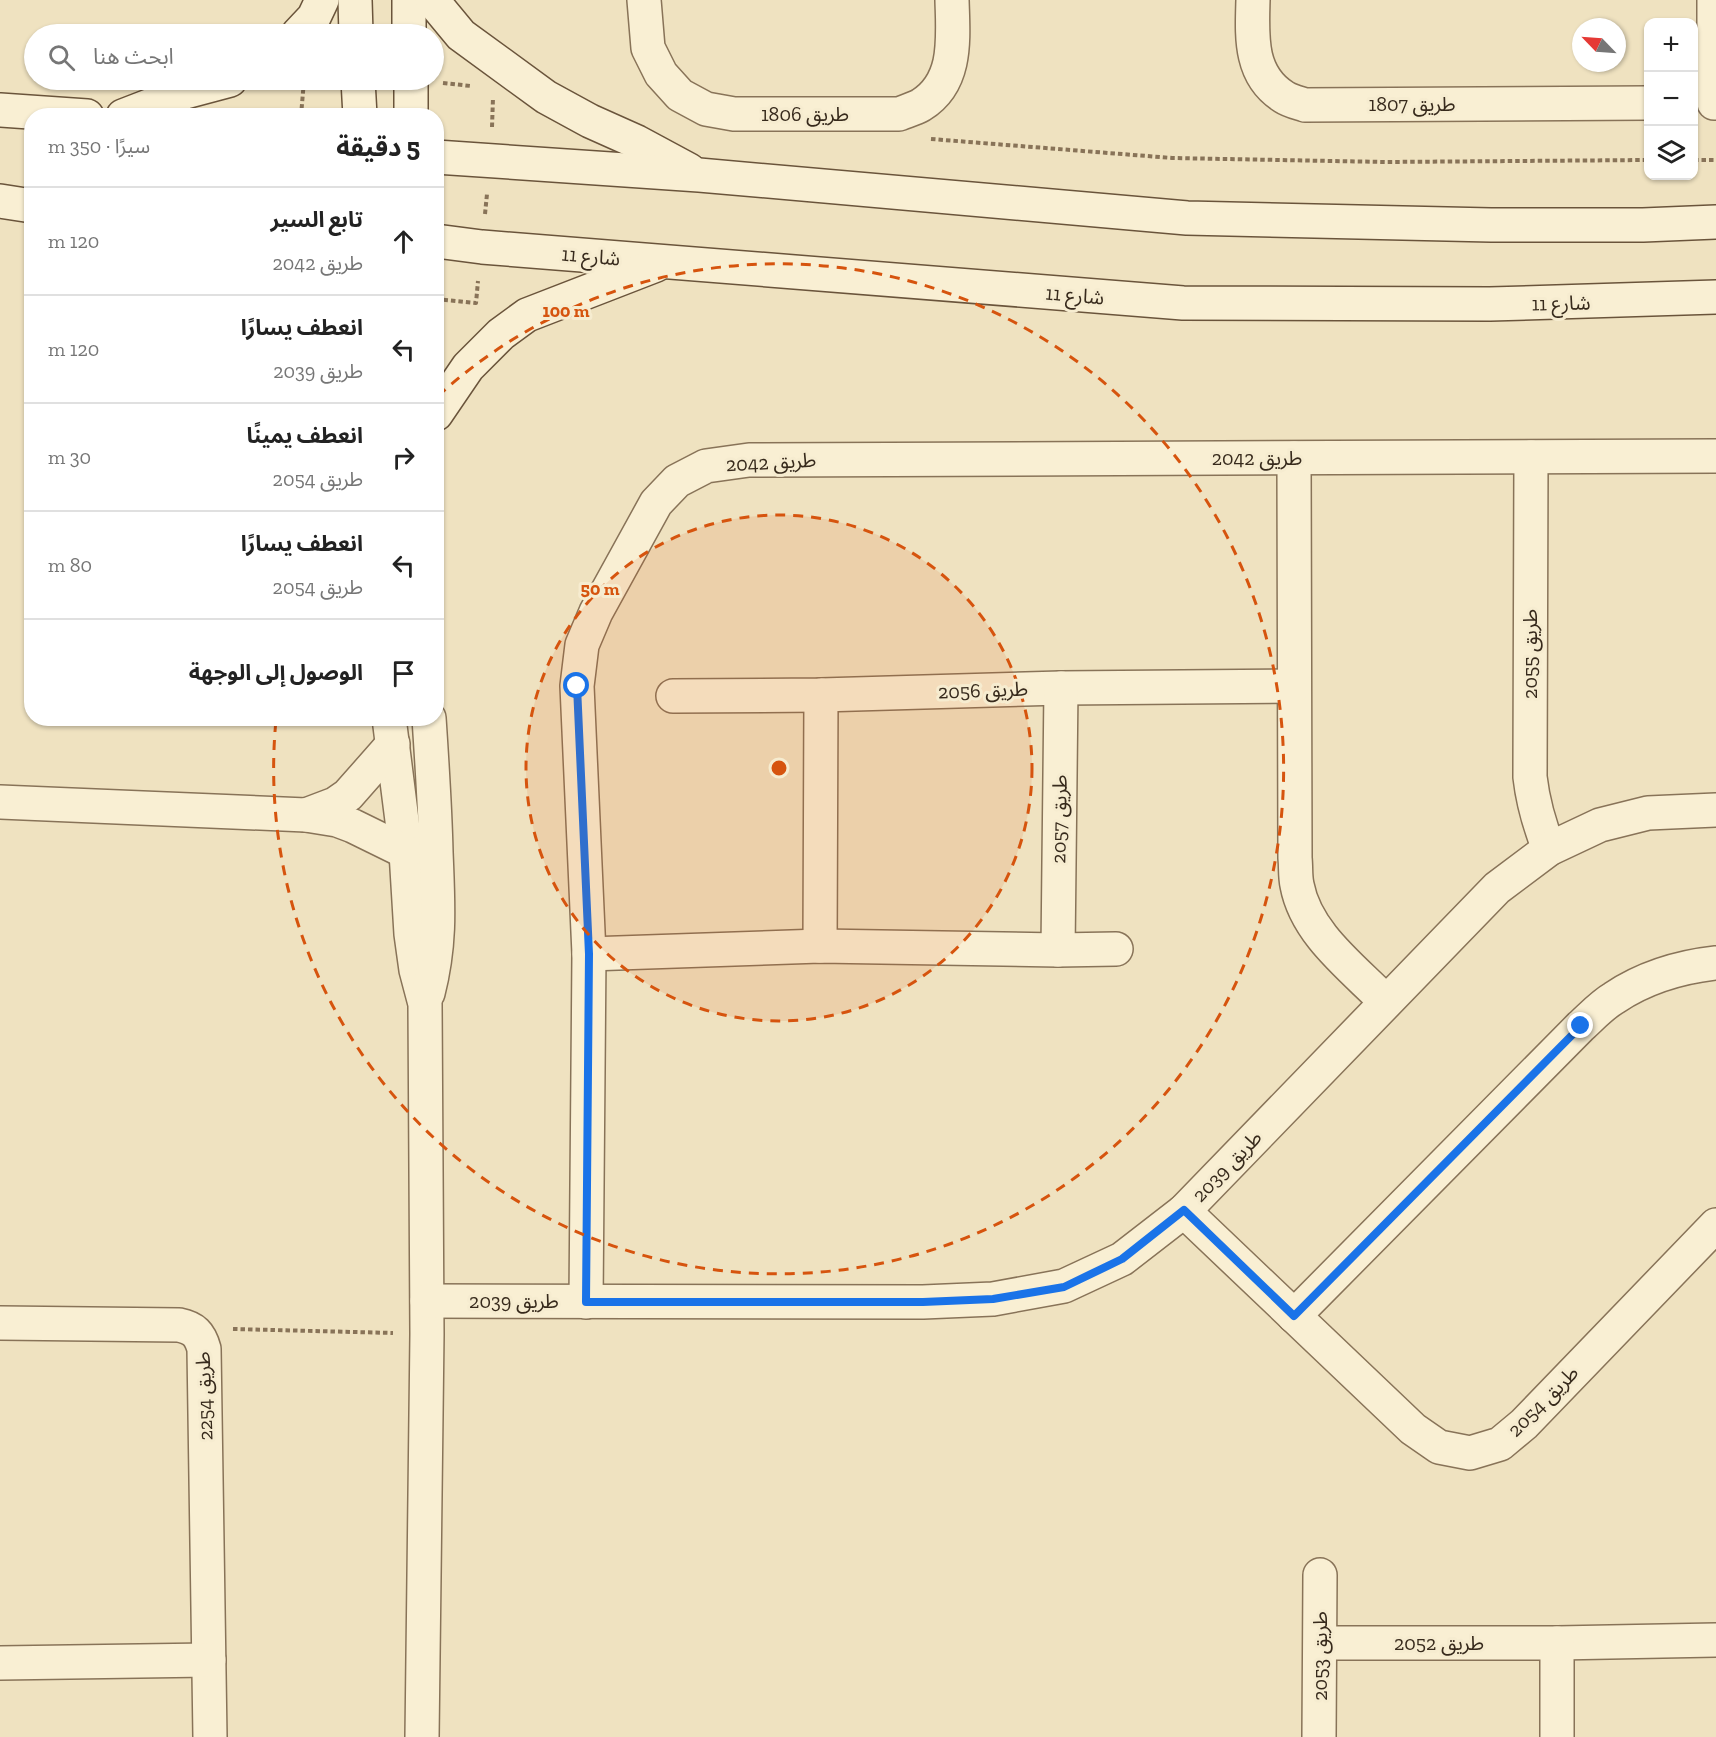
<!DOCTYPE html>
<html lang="ar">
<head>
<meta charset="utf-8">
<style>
  body { margin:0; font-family:"Zilla Slab","Noto Sans Arabic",serif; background:#f6f6f6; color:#222; direction:rtl }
  .controls { position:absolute; right:18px; top:18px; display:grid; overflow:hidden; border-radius:12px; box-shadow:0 2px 4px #0004 }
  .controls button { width:54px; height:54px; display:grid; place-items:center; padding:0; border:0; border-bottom:2px solid #e0e0e0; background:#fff; color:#222; font:30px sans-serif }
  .compass { position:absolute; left:1572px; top:18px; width:54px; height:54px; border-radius:50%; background:#fff; box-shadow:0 2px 4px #0004; rotate:295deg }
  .stop { position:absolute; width:18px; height:18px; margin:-14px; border:4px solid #1a73e8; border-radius:50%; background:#fff }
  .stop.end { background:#1a73e8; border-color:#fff; box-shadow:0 2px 6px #0008 }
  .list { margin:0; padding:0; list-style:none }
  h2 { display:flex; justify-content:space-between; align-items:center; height:78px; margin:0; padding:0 24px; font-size:26px }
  h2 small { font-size:20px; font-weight:400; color:#767676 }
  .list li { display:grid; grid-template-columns:39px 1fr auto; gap:18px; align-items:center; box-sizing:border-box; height:108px; padding:0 24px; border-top:2px solid #e0e0e0 }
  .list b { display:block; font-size:22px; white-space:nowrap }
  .list p { margin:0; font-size:20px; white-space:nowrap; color:#767676 }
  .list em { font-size:20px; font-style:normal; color:#767676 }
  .icon { flex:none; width:33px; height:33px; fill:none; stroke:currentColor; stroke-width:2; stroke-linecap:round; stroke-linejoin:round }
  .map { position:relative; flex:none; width:1716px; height:1737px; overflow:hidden; direction:ltr }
  .search { position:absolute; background:#fff; box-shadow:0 2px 4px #0004; left:24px; top:24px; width:420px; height:66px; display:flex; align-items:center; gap:15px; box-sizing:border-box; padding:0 21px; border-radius:33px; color:#767676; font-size:22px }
  .panel { position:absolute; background:#fff; box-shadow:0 2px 4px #0004; left:24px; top:108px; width:420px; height:618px; border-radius:24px; direction:rtl }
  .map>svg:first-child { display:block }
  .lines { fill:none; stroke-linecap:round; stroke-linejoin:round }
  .street-casing { stroke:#887358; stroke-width:36 }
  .secondary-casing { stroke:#6a543b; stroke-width:36 }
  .path { stroke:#887358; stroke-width:4; stroke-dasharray:4.5 3; stroke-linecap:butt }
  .street { stroke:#f9efd3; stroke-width:33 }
  .secondary { stroke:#f9efd3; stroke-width:33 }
  .route { stroke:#1a73e8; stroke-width:8 }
  .ring { fill:none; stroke:#d6540e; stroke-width:3; stroke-dasharray:10 8 }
  .labels { text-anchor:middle; stroke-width:6; stroke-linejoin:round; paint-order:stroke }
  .street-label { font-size:20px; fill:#372a1c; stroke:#f6ecd0 }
  .centre { fill:#d6540e; stroke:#f6ecd0; stroke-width:3 }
  .ring-label { font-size:18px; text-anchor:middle; font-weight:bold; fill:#d6540e; stroke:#f6ecd0; stroke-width:6; stroke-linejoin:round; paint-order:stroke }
</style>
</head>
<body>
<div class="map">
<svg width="1716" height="1737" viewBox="0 0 1716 1737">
  <rect width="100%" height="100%" fill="#efe2c0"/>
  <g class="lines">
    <g class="street-casing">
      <g id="street">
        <path d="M 644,0 L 648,48 L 661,74 L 680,95 L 706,109 L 734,114 L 899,114 C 906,111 914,109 921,105 C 958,82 953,38 952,0"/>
        <path d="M 1253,0 C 1252,36 1249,75 1284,97 C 1290,101 1299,103 1305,105 L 1648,103"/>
        <polyline points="1714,103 1714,0"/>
        <path d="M 1531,457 L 1530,777 C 1533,803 1539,824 1549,849"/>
        <path d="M 1294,458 L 1295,858 C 1296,867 1295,876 1297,885 C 1306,934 1353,968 1386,1002"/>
        <polyline points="673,696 821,695 1061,688 1294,686"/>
        <polyline points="389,718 406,852 411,934 416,970 425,1004 427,1334 422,1737"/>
        <polyline points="0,802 306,815 337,820 353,826 406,852"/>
        <polyline points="306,815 335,804 348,795 393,744"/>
        <polyline points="820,946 821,695"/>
        <polyline points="1058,950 1061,688"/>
        <polyline points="589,954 820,946 1058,950 1116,949"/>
        <path d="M 428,993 C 441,942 438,904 436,852 C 435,807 432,763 429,718"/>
        <polyline points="1184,1211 1413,1429 1439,1447 1470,1453 1500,1444 1524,1424 1716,1225"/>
        <polyline points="427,1301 923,1302 993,1299 1064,1286 1122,1259 1184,1211 1497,888 1549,849 1600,825 1648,813 1716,810"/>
        <polyline points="586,1302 589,954 577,686 582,645 596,612 656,503 677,481 706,466 749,460 1716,456"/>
        <path d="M 1294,1316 L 1581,1026 C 1592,1016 1602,1005 1614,998 C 1644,978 1680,967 1716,963"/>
        <path d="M 0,1323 L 179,1325 C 194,1328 200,1334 204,1349 L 210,1737"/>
        <polyline points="1321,1643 1557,1643 1716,1640"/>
        <polyline points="0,1663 209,1660"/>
        <polyline points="1319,1737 1320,1575"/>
        <polyline points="1557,1737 1557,1643"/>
      </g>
    </g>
    <g class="secondary-casing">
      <g id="secondary">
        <polyline points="355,0 356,34"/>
        <polyline points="409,0 409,34"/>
        <polyline points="432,0 461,35 546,97 590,121 637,142 689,170"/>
        <polyline points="298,34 314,17 322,0"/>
        <polyline points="358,80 360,116"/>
        <polyline points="411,80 411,116"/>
        <polyline points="0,110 87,116"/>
        <polyline points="123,116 185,92 230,80"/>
        <polyline points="436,157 699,175 1187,218 1491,225 1643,225 1716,222"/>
        <polyline points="0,201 32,206"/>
        <polyline points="436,241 482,247 1183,303 1490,304 1716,297"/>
        <polyline points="436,414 468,367 501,334 527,315 656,265"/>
      </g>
    </g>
    <g class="path">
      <polyline points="443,83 471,86"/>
      <polyline points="301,116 304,80"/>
      <polyline points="492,127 493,98"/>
      <polyline points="931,139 1172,158 1386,162 1648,160"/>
      <polyline points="1694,160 1716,160"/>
      <polyline points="485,214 487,194"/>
      <polyline points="436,299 476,303 478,281"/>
      <polyline points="233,1329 393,1333"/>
    </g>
    <use href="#street" class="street"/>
    <use href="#secondary" class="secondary"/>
  </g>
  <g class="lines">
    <polyline class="route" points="577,686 589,954 586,1302 923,1302 993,1299 1064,1287 1122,1259 1184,1210 1294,1316 1581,1026"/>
  </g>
  <circle cx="779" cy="768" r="253" fill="#d6540e" fill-opacity=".12"/>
  <g class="ring">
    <circle cx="779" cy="768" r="253"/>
    <path d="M438 396A505 505 0 1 1 276 720"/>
  </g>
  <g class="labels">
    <g class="street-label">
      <text x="1412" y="111">طريق 1807</text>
      <text x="805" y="121">طريق 1806</text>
      <text transform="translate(591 256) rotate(5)" y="7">شارع 11</text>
      <text transform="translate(1075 295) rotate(5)" y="7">شارع 11</text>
      <text transform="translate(1561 303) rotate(-1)" y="7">شارع 11</text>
      <text x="1257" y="465">طريق 2042</text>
      <text transform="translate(771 462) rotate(-3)" y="7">طريق 2042</text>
      <text transform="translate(1530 654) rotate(-90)" y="7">طريق 2055</text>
      <text transform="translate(983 690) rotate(-2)" y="7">طريق 2056</text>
      <text transform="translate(1059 819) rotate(-89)" y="7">طريق 2057</text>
      <text transform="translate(1227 1166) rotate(-46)" y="7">طريق 2039</text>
      <text x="514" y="1308">طريق 2039</text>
      <text transform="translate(204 1396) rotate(-92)" y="7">طريق 2254</text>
      <text transform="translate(1543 1401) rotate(-45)" y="7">طريق 2054</text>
      <text x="1439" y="1650">طريق 2052</text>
      <text transform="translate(1320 1656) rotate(-90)" y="7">طريق 2053</text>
    </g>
  </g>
  <circle cx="779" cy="768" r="9" class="centre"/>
  <g class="ring-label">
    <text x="566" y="317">100 m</text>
    <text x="600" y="595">50 m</text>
  </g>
</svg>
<div class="controls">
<button>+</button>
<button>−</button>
<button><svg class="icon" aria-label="layers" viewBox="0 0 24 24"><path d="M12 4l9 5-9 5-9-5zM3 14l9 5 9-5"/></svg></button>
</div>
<svg class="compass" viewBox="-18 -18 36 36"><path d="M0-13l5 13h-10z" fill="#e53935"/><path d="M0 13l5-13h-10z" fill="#767676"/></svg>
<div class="stop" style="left:577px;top:686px"></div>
<div class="stop end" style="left:1581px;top:1026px"></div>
<div class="search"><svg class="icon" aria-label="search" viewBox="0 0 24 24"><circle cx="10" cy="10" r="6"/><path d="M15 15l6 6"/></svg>ابحث هنا</div>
<section class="panel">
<h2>5 دقيقة<small>سيرًا · 350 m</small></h2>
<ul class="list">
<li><svg class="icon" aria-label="ahead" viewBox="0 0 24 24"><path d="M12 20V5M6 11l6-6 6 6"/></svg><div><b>تابع السير</b><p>طريق 2042</p></div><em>120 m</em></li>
<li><svg class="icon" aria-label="left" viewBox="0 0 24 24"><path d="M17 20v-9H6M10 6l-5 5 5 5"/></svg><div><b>انعطف يسارًا</b><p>طريق 2039</p></div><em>120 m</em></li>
<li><svg class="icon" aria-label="right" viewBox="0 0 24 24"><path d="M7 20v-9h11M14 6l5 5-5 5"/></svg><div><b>انعطف يمينًا</b><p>طريق 2054</p></div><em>30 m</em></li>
<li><svg class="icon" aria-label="left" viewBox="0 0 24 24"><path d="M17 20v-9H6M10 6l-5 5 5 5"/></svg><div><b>انعطف يسارًا</b><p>طريق 2054</p></div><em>80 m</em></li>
<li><svg class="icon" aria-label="arrive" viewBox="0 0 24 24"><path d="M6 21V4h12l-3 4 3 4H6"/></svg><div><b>الوصول إلى الوجهة</b></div></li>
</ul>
</section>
</div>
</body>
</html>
